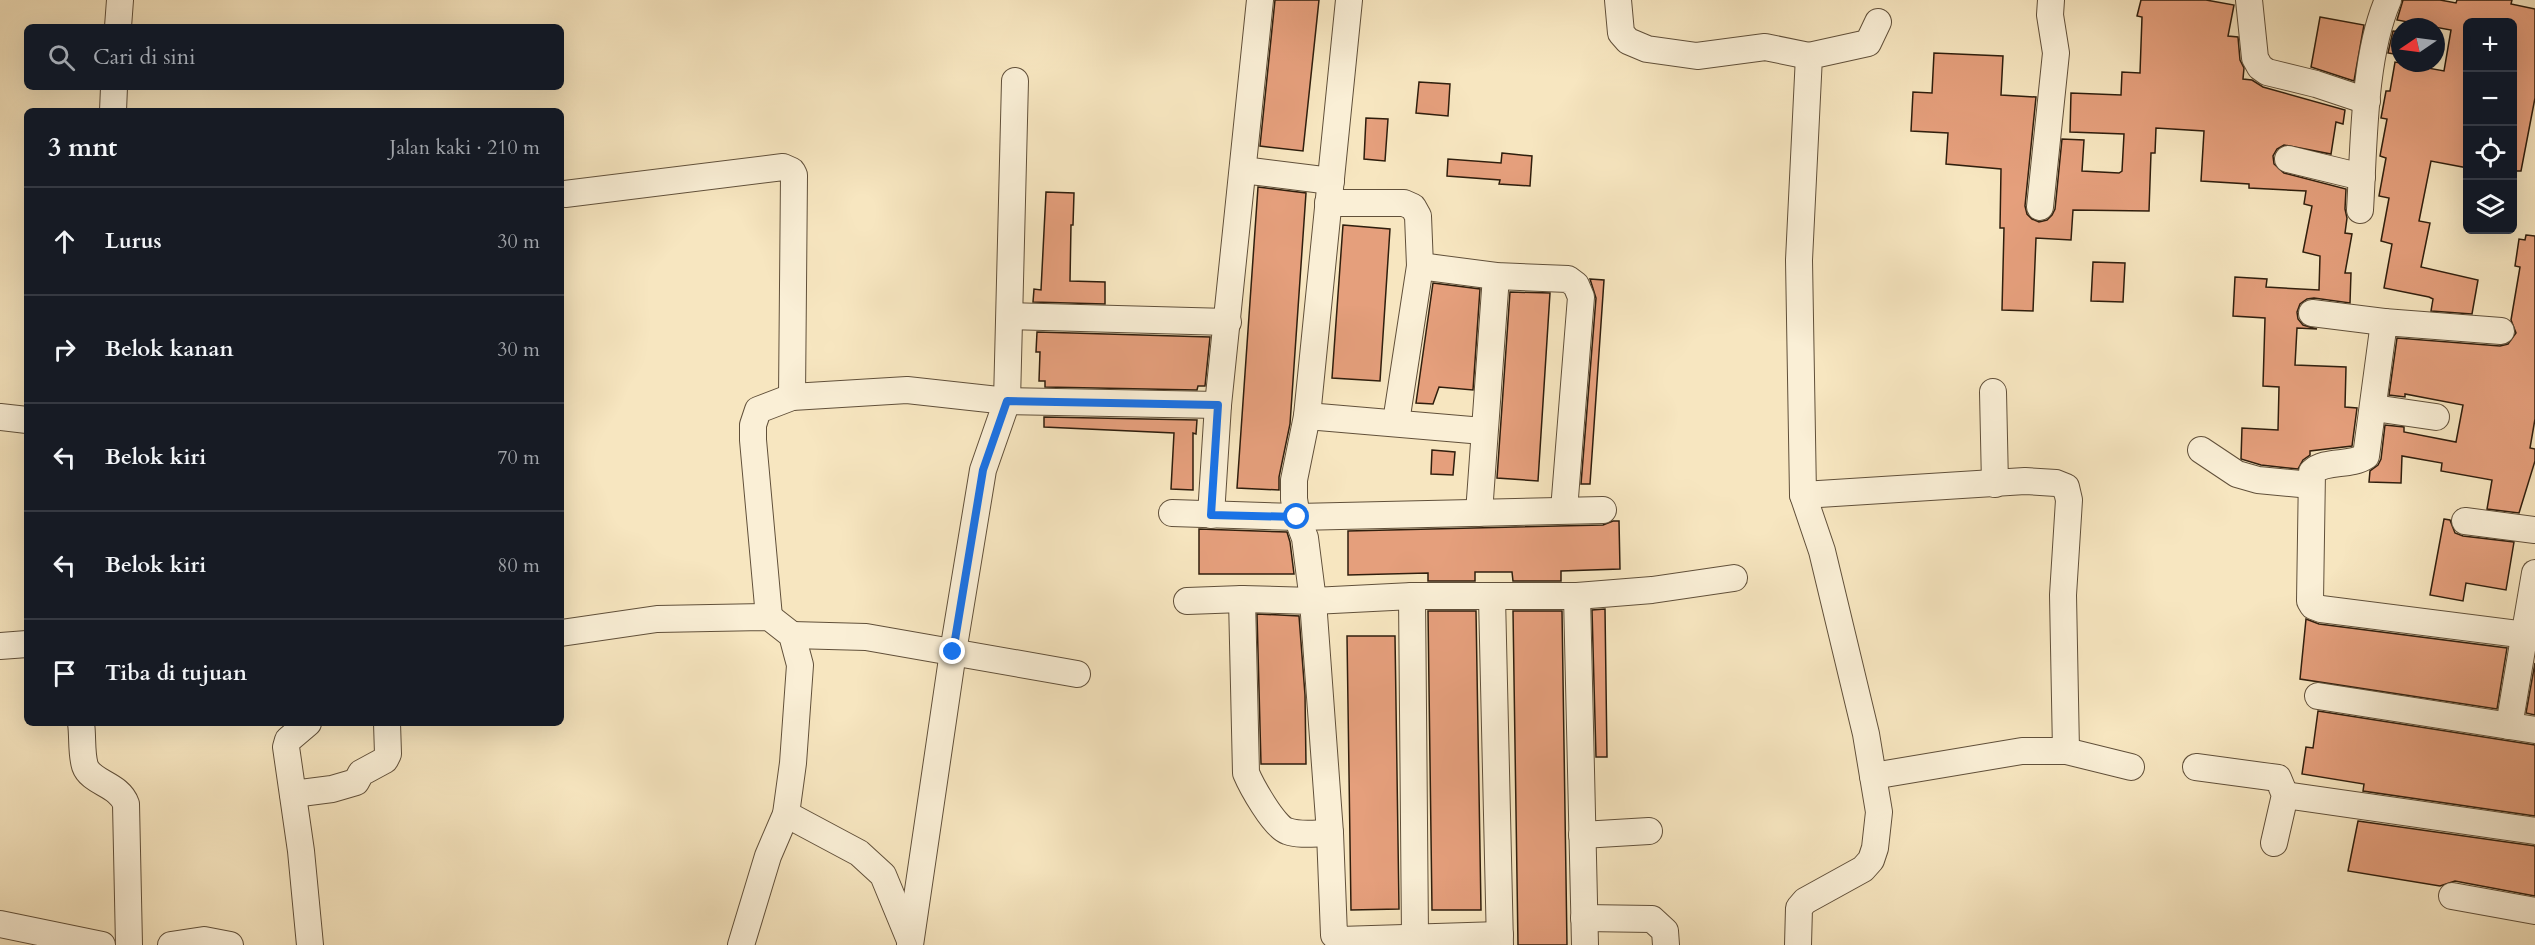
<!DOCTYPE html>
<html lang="id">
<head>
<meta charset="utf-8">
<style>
  body { margin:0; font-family:Cardo,serif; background:#242831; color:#f1f3f6 }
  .controls { position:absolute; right:18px; top:18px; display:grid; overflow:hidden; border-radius:9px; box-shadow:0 6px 24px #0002 }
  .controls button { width:54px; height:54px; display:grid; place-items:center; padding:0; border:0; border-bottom:2px solid #363941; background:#171b24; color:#f1f3f6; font:30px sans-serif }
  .compass { position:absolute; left:2391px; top:18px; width:54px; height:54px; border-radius:50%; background:#171b24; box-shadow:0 6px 24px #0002; rotate:257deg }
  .stop { position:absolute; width:18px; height:18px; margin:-14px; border:4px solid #1a73e8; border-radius:50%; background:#fff }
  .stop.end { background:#1a73e8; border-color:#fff; box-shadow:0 2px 6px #0008 }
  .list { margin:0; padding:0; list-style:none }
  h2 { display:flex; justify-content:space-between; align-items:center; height:78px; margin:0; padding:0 24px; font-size:26px }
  h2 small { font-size:20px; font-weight:400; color:#9ea1a6 }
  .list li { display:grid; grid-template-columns:39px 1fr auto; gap:18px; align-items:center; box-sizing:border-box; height:108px; padding:0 24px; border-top:2px solid #363941 }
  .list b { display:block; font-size:22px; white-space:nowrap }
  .list em { font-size:20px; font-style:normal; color:#9ea1a6 }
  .icon { flex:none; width:33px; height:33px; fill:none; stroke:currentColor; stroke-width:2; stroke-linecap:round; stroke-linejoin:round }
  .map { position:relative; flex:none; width:2535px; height:945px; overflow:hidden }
  .search { position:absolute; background:#171b24; box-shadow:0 6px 24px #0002; left:24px; top:24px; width:540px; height:66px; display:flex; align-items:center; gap:15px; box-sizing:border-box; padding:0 21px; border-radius:9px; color:#9ea1a6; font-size:22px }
  .panel { position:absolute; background:#171b24; box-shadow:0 6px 24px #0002; left:24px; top:108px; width:540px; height:618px; border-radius:9px }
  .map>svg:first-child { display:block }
  .building { fill:#e59f7c; stroke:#2f1e0d; stroke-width:1.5 }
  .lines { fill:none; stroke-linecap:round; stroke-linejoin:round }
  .minor-casing { stroke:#61503a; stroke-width:28 }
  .minor { stroke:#faefd6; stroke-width:26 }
  .route { stroke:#1a73e8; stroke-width:8 }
</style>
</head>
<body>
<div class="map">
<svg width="2535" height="945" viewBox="0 0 2535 945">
  <rect width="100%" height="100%" fill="#f7e6c0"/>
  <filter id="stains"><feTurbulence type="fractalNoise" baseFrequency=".00333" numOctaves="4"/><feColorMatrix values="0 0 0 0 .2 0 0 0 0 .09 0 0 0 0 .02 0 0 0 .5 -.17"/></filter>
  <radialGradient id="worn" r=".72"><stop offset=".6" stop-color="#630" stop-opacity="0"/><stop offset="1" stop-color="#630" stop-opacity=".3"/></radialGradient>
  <g class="building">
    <polygon points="1275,0 1319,0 1303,151 1260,146"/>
    <polygon points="2141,0 2206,0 2234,5 2228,36 2238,37 2240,60 2244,68 2243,79 2252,80 2263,87 2345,110 2343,124 2336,122 2331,154 2284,145 2277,149 2273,156 2274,164 2284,173 2346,189 2345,209 2347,218 2345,233 2352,234 2345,273 2351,273 2350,303 2314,298 2307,299 2300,304 2297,312 2298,319 2303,325 2317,329 2297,328 2295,365 2346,367 2345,407 2357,408 2352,446 2310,451 2310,455 2303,460 2298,469 2261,465 2241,459 2242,428 2278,430 2279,387 2263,386 2265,318 2233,316 2235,277 2267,279 2266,287 2319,290 2320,256 2303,252 2312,206 2304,204 2306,191 2249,188 2249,184 2201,181 2204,131 2156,128 2155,153 2151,153 2149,211 2073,210 2071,240 2036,238 2033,311 2002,310 2004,228 2000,228 2001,169 1946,164 1948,133 1911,131 1913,92 1932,93 1934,53 2003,56 2001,95 2036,97 2025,206 2027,214 2032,219 2039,222 2047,220 2052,215 2055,209 2062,139 2084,140 2082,171 2119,173 2122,171 2124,134 2070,132 2071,93 2121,95 2122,72 2140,73 2142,17 2137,16"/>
    <polygon points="2403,0 2440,0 2456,3 2457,0 2512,0 2511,4 2535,9 2535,98 2521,171 2512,171 2512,22 2468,22 2468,168 2431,161 2419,221 2430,223 2421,267 2478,280 2472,314 2431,311 2433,299 2429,297 2384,288 2392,244 2381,241 2389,198 2379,196 2386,158 2380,156 2387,119 2381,118 2386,91 2390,91 2395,62 2444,71 2451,30 2397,20"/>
    <polygon points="2320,17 2364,25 2354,81 2311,67"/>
    <polygon points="2393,31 2400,32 2400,55 2388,53"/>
    <polygon points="1419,82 1450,84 1448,116 1416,113"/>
    <polygon points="1366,118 1388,119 1385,161 1364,159"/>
    <polygon points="1502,153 1532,156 1530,186 1499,184 1500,180 1447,176 1448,159 1501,163"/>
    <polygon points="1258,187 1306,193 1290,424 1279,477 1279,490 1237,488"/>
    <polygon points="1046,192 1074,193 1073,225 1071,225 1070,281 1105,282 1105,304 1033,302 1034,289 1041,290"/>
    <polygon points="1343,225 1390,229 1380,381 1332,378"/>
    <polygon points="2526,235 2535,236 2535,419 2530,448 2535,449 2535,461 2519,513 2487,509 2492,480 2441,471 2442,463 2402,456 2401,483 2369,482 2370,471 2378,465 2381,459 2385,425 2404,427 2404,432 2456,442 2463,405 2405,394 2405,397 2389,395 2397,338 2500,346 2508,344 2516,333 2511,320 2520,267 2515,266 2519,239 2525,240"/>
    <polygon points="2093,262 2125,263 2123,302 2091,301"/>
    <polygon points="1590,279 1604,280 1590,484 1581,484 1596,298"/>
    <polygon points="1433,283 1480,289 1473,390 1439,387 1433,404 1416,403"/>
    <polygon points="1510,292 1550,293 1538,481 1497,478"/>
    <polygon points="1037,332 1210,337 1205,386 1198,386 1197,390 1045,387 1045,381 1039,381 1040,352 1036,352"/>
    <polygon points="1044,417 1197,420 1196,434 1193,433 1193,490 1171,489 1174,433 1044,427"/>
    <polygon points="1432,450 1455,452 1453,475 1431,474"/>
    <polygon points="2444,519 2450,520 2455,533 2463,536 2514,542 2506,590 2466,583 2463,601 2430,595"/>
    <polygon points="1613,521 1619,521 1620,569 1561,571 1561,581 1513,581 1512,572 1475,572 1475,581 1428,581 1428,573 1348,575 1348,531 1603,525"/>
    <polygon points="1199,529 1287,532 1290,542 1294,574 1199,574"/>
    <polygon points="1605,609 1607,757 1596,757 1592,610"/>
    <polygon points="1428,611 1476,611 1481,910 1432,910"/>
    <polygon points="1513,611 1562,611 1567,945 1518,945"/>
    <polygon points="1257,614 1299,616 1305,695 1306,764 1261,764"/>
    <polygon points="2306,619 2319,624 2507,648 2497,709 2300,679"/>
    <polygon points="1347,636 1395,636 1399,909 1351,910"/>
    <polygon points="2535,663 2535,715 2526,713"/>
    <polygon points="2318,711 2535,745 2535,816 2363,791 2364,784 2302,774 2306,747 2313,748"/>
    <polygon points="2358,821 2535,846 2535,896 2455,881 2440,886 2348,871"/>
  </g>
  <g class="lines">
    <g class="minor-casing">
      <g id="minor">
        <polyline points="1349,0 1307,416 1294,480 1294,499 1297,517 1305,538 1313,601 1412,596 1577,596 1652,590 1734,578"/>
        <polyline points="1618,0 1621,33 1628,41 1647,49 1697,56 1765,47 1809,56"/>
        <polyline points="2249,0 2255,58 2260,67 2267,72 2316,84 2367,101"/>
        <polyline points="118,27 120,0"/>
        <polyline points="113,111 114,87"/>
        <polyline points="2288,159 2362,177"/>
        <polyline points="1243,170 1331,181"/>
        <polyline points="565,194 783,167 792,171 794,175 792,397"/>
        <polyline points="1328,203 1404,203 1413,207 1418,216 1420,266 1396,422"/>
        <polyline points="2040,207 2056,53 2050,15 2051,0"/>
        <path d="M 2360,210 C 2364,147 2363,58 2388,0"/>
        <polyline points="1420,266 1496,276 1568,279 1576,285 1581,297 1564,510"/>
        <polyline points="2312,313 2384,322"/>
        <polyline points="1010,316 1228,322"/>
        <path d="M 2501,331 L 2384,322 L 2366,456 C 2350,467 2326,459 2312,472 L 2310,601 L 2313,606 L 2321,609 L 2535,636"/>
        <polyline points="1993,392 1995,484"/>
        <polyline points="2374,408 2436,417"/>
        <polyline points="1307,416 1483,431"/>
        <polyline points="0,417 27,420"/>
        <polyline points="2201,450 2237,474 2258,480 2311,485"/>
        <polyline points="1803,495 2025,481 2056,483 2066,487 2069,500 2063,595 2066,751"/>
        <polyline points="1172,513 1297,517 1603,510"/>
        <polyline points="1479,513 1496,276"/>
        <polyline points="1211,515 1218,405 1260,0"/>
        <polyline points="2465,521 2535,530"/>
        <polyline points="1412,596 1415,936"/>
        <polyline points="1577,596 1585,945"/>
        <polyline points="1492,597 1500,945"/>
        <path d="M 1242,599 L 1246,773 C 1251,785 1274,827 1287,831 C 1300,836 1316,833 1330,833"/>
        <polyline points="1187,601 1242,599 1313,601 1330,833 1334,935 1340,940 1500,935"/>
        <polyline points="769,617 753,440 753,425 758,410 792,397 907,390 1007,401 1218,405"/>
        <polyline points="561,633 657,619 769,617 792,635 800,665 793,763 786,814 768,856 741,945"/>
        <polyline points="792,635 866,637 1077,674"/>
        <polyline points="0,646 27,644"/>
        <polyline points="2318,696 2535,730"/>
        <path d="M 81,723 C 83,736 81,753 85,766 C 91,783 119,784 126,804 L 129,945"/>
        <polyline points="308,723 288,740 286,747 301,851 310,945"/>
        <polyline points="2509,726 2535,573"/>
        <polyline points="2196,767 2278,778 2285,795 2274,843"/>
        <polyline points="1873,776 2022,751 2066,751 2131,767"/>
        <polyline points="293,794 332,789 356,782 361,773 385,760 388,754 387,723"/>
        <polyline points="2285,795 2535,831"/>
        <polyline points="786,814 859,853 883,875 909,938"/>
        <polyline points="1582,835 1649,831"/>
        <polyline points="2452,896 2535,911"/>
        <polyline points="1584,918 1652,919 1665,931 1666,945"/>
        <polyline points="0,924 102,945"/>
        <polyline points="171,945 204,940 230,945"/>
        <polyline points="910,945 953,652 983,470 1007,401 1015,81"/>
        <polyline points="1798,945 1799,908 1805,901 1863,869 1871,860 1875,848 1879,812 1866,734 1822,551 1803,495 1799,260 1809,56 1868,43 1878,22"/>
      </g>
    </g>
    <use href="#minor" class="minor"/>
  </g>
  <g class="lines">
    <polyline class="route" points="953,652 983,470 1007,401 1218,405 1211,515 1297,517"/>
  </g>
  <rect width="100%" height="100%" filter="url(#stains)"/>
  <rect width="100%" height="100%" fill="url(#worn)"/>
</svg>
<div class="controls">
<button>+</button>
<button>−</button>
<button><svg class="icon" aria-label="locate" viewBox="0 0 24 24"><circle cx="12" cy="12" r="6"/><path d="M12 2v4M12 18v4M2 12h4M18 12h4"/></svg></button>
<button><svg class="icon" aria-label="layers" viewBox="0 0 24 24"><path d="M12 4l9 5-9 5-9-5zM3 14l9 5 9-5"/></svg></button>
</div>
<svg class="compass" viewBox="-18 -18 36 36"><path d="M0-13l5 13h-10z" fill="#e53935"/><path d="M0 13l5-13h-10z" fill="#9ea1a6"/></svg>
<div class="stop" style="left:1297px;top:517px"></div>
<div class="stop end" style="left:953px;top:652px"></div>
<div class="search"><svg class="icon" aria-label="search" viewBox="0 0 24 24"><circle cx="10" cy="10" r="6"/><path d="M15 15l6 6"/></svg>Cari di sini</div>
<section class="panel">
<h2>3 mnt<small>Jalan kaki · 210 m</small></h2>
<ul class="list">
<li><svg class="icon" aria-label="ahead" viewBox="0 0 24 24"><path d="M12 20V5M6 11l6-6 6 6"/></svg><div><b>Lurus</b></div><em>30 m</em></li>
<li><svg class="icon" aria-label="right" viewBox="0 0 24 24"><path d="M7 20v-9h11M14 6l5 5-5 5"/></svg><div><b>Belok kanan</b></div><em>30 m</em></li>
<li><svg class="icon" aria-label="left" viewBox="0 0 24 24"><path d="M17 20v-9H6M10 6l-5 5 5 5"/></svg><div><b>Belok kiri</b></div><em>70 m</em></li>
<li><svg class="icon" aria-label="left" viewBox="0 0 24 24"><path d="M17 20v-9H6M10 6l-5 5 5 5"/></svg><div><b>Belok kiri</b></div><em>80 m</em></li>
<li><svg class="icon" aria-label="arrive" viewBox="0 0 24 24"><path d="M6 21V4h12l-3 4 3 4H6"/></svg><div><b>Tiba di tujuan</b></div></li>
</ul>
</section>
</div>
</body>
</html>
